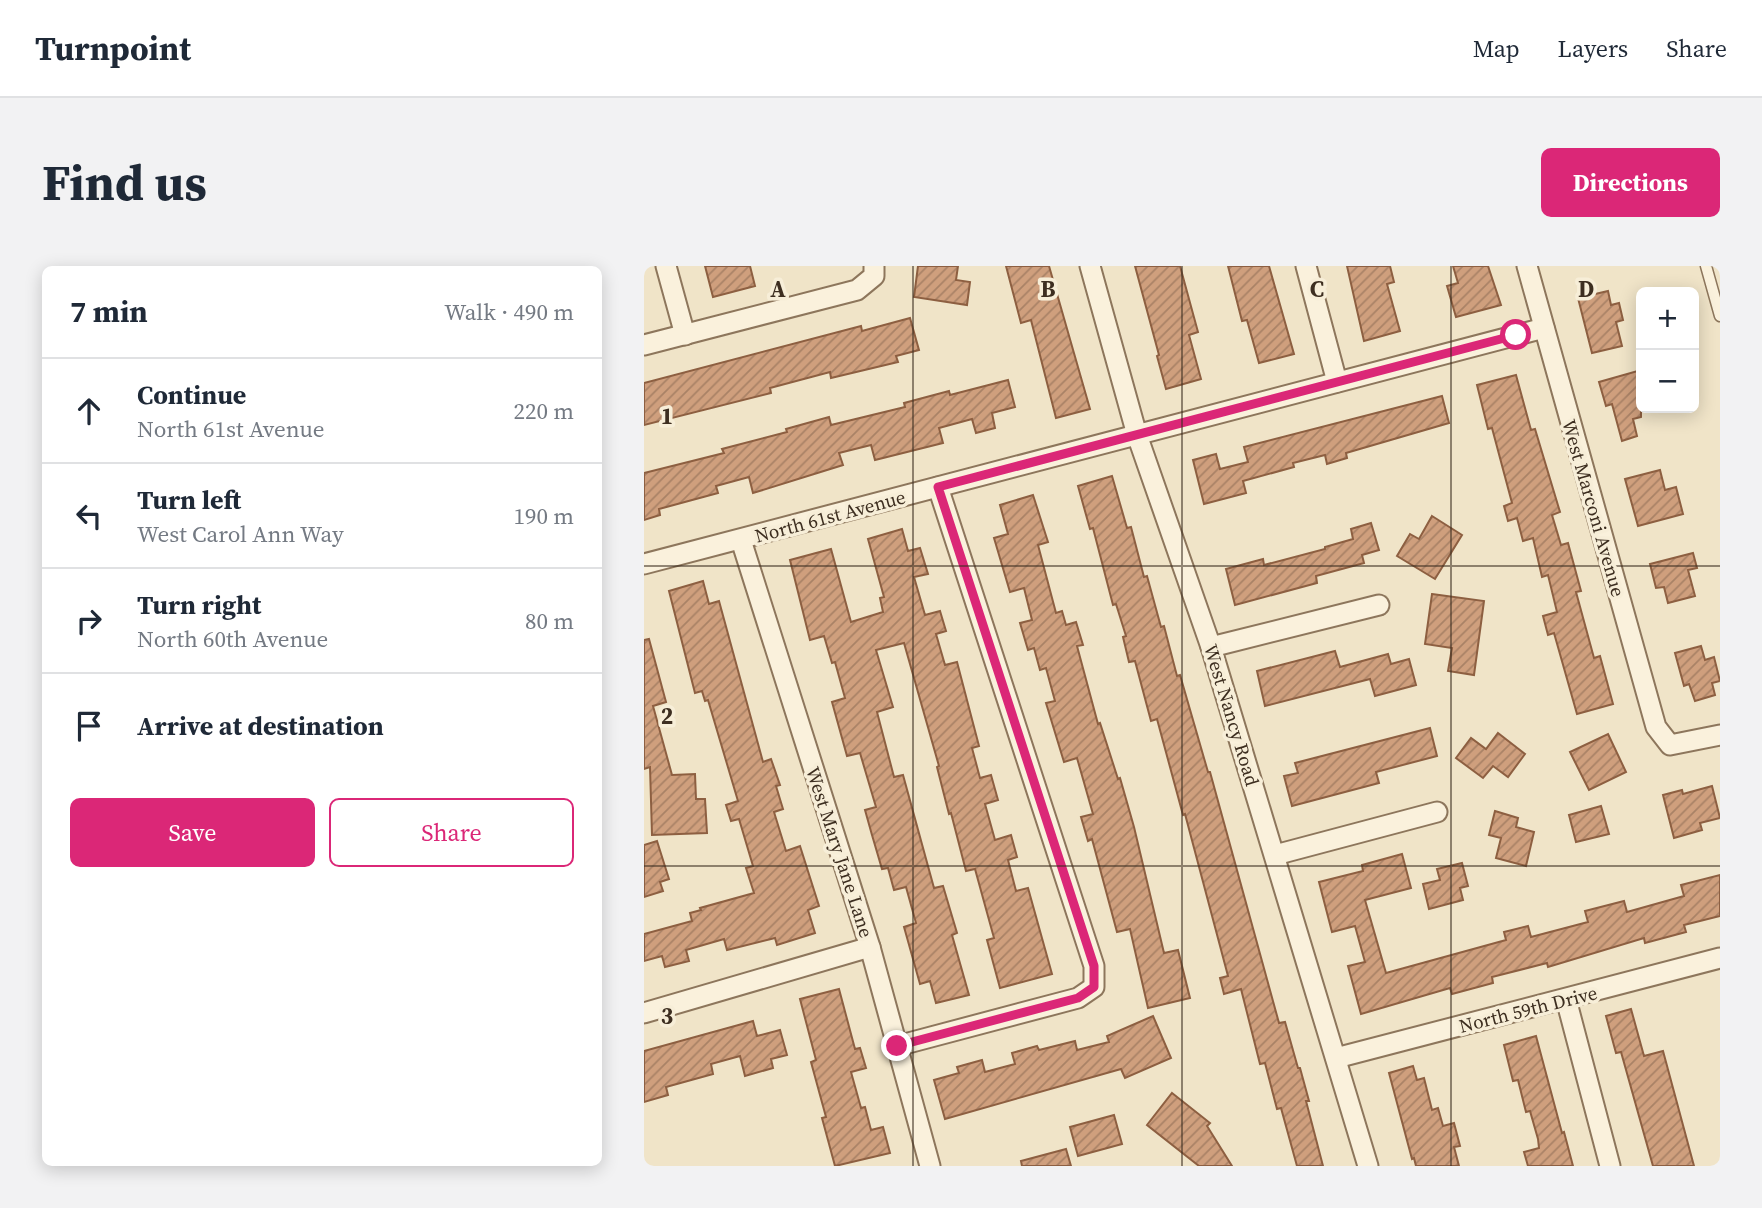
<!DOCTYPE html>
<html lang="en">
<head>
<meta charset="utf-8">
<style>
  body { margin:0; font-family:"Source Serif 4",serif; background:#f2f2f3; color:#1f2937 }
  .controls { position:absolute; right:21px; top:21px; display:grid; overflow:hidden; border-radius:10px; box-shadow:0 4px 18px #0003 }
  .controls button { width:63px; height:63px; display:grid; place-items:center; padding:0; border:0; border-bottom:2px solid #e0e1e3; background:#fff; color:#1f2937; font:35px sans-serif }
  .stop { position:absolute; width:21px; height:21px; margin:-16px; border:5px solid #db2777; border-radius:50%; background:#fff }
  .stop.end { background:#db2777; border-color:#fff; box-shadow:0 2px 7px #0008 }
  .list { margin:0; padding:0; list-style:none }
  h2 { display:flex; justify-content:space-between; align-items:center; height:91px; margin:0; padding:0 28px; font-size:30px }
  h2 small { font-size:23px; font-weight:400; color:#747a83 }
  .list li { display:grid; grid-template-columns:46px 1fr auto; gap:21px; align-items:center; box-sizing:border-box; height:105px; padding:0 28px; border-top:2px solid #e0e1e3 }
  .list b { display:block; font-size:26px; white-space:nowrap }
  .list p { margin:0; font-size:23px; white-space:nowrap; color:#747a83 }
  .list em { font-size:23px; font-style:normal; color:#747a83 }
  .actions { display:flex; gap:14px; padding:21px 28px }
  .actions a { flex:1; padding:16px 0; border:2px solid #db2777; border-radius:10px; text-align:center; font-size:24px; color:#db2777 }
  .actions .main { background:#db2777; color:#fff }
  .icon { flex:none; width:38px; height:38px; fill:none; stroke:currentColor; stroke-width:2; stroke-linecap:round; stroke-linejoin:round }
  .map { position:relative; flex:none; width:1076px; height:900px; overflow:hidden; border-radius:10px }
  header { display:flex; align-items:center; gap:42px; box-sizing:border-box; height:98px; padding:0 35px; background:#fff; border-bottom:2px solid #e0e1e3 }
  header strong { font-size:33px }
  nav { display:flex; gap:38px; margin-inline-start:auto; font-size:24px }
  .intro { display:flex; align-items:center; justify-content:space-between; box-sizing:border-box; height:168px; padding:0 42px }
  h1 { margin:0; font-size:49px }
  .button { padding:18px 32px; border-radius:10px; background:#db2777; color:#fff; font-size:24px; font-weight:700 }
  main { display:flex; gap:42px; padding:0 42px }
  aside { flex:1; background:#fff; border-radius:10px; box-shadow:0 4px 18px #0003 }
  .map>svg:first-child { display:block }
  .building { fill:url(#building-hatch); stroke:#8d5f41; stroke-width:2 }
  .lines { fill:none; stroke-linecap:round; stroke-linejoin:round }
  .service-casing { stroke:#8d765c; stroke-width:13 }
  .minor-casing { stroke:#8d765c; stroke-width:23 }
  .service { stroke:#faf1dc; stroke-width:10 }
  .minor { stroke:#faf1dc; stroke-width:19 }
  .route { stroke:#db2777; stroke-width:9 }
  .grid { fill:none; stroke:#3d2e20; stroke-width:2; stroke-opacity:0.55 }
  .labels { text-anchor:middle; stroke-width:7; stroke-linejoin:round; paint-order:stroke }
  .street-label { font-size:19px; fill:#3d2e20; stroke:#f7eed8 }
  .grid-label { font-size:23px; text-anchor:middle; font-weight:bold; fill:#3d2e20; stroke:#f7eed8; stroke-width:7; stroke-linejoin:round; paint-order:stroke }
</style>
</head>
<body>
<header>
<strong>Turnpoint</strong>
<nav><a>Map</a><a>Layers</a><a>Share</a></nav>
</header>
<div class="intro"><h1>Find us</h1><a class="button">Directions</a></div>
<main>
<aside>
<h2>7 min<small>Walk · 490 m</small></h2>
<ul class="list">
<li><svg class="icon" aria-label="ahead" viewBox="0 0 24 24"><path d="M12 20V5M6 11l6-6 6 6"/></svg><div><b>Continue</b><p>North 61st Avenue</p></div><em>220 m</em></li>
<li><svg class="icon" aria-label="left" viewBox="0 0 24 24"><path d="M17 20v-9H6M10 6l-5 5 5 5"/></svg><div><b>Turn left</b><p>West Carol Ann Way</p></div><em>190 m</em></li>
<li><svg class="icon" aria-label="right" viewBox="0 0 24 24"><path d="M7 20v-9h11M14 6l5 5-5 5"/></svg><div><b>Turn right</b><p>North 60th Avenue</p></div><em>80 m</em></li>
<li><svg class="icon" aria-label="arrive" viewBox="0 0 24 24"><path d="M6 21V4h12l-3 4 3 4H6"/></svg><div><b>Arrive at destination</b></div></li>
</ul>
<div class="actions"><a class="main">Save</a><a>Share</a></div>
</aside>
<div class="map">
<svg width="1076" height="900" viewBox="0 0 1076 900">
  <defs>
    <pattern id="building-hatch" width="6" height="6" patternUnits="userSpaceOnUse" patternTransform="scale(1.75)"><rect width="6" height="6" fill="#cf9f7d"/><path d="M-1 1l2-2M0 6l6-6M5 7l2-2" fill="none" stroke="#a98266"/></pattern>
  </defs>
  <rect width="100%" height="100%" fill="#f0e4c8"/>
  <g class="building">
    <polygon points="61,0 106,0 111,20 69,31"/>
    <polygon points="274,0 314,0 312,14 326,16 323,39 270,31"/>
    <polygon points="362,0 405,0 446,143 412,152 387,54 377,57"/>
    <polygon points="491,0 536,0 554,66 545,69 557,113 522,123 513,90 515,89"/>
    <polygon points="584,0 625,0 650,88 615,97 603,54 598,55"/>
    <polygon points="703,0 746,0 750,16 743,18 756,65 720,75"/>
    <polygon points="809,0 844,0 857,39 812,51 803,20 814,17"/>
    <polygon points="964,25 967,39 975,37 979,54 972,56 978,80 948,87 934,32"/>
    <polygon points="266,52 275,84 252,90 254,96 187,112 186,106 126,122 127,127 0,159 0,117 217,60 218,65"/>
    <polygon points="997,104 997,151 989,153 993,170 978,175 968,138 962,140 955,116"/>
    <polygon points="872,109 887,164 891,163 916,246 908,249 917,279 924,277 937,325 932,326 950,392 956,390 969,438 933,448 910,367 904,369 899,350 913,346 904,309 898,311 889,272 879,275 873,252 864,255 860,240 868,237 848,162 844,163 833,119"/>
    <polygon points="364,114 371,141 348,147 351,162 332,167 328,153 295,162 299,177 231,194 227,179 195,187 199,199 109,227 105,211 72,220 74,227 15,243 16,249 0,254 0,207 80,187 78,183 143,166 142,163 185,151 187,159 261,141 260,137 305,125 306,129"/>
    <polygon points="798,130 805,157 702,187 703,192 683,198 681,189 649,197 650,201 599,215 602,227 560,238 549,194 572,188 576,203 604,196 600,181"/>
    <polygon points="1016,204 1021,224 1032,221 1039,248 994,260 981,213"/>
    <polygon points="468,210 483,262 487,261 500,311 503,310 517,361 520,360 533,410 536,409 564,506 566,506 635,757 641,756 654,802 656,802 665,835 662,835 679,900 653,900 637,842 633,843 621,797 616,798 597,723 580,728 576,712 584,710 541,548 539,549 513,453 507,455 491,395 485,396 479,371 482,370 472,338 469,339 449,262 446,263 434,220"/>
    <polygon points="389,229 404,276 394,279 412,347 418,345 422,359 432,356 439,379 433,380 454,458 456,457 474,513 476,512 490,561 520,687 534,684 546,732 504,742 486,663 473,666 448,573 444,575 437,551 449,548 433,492 420,496 402,437 411,435 402,402 396,404 390,382 384,384 376,357 388,354 380,322 366,326 350,272 364,268 356,239"/>
    <polygon points="788,250 818,269 791,313 753,290 766,268 775,273"/>
    <polygon points="727,257 735,284 718,289 720,297 672,310 673,317 591,339 582,303 619,293 620,299 681,283 681,281 709,273 707,263"/>
    <polygon points="258,263 264,285 276,282 284,308 270,311 281,349 296,345 302,365 292,368 301,399 313,396 335,480 328,482 336,512 347,509 354,534 341,538 351,574 367,569 373,591 364,594 372,625 384,622 408,708 356,722 343,674 350,672 331,603 322,605 307,547 305,548 293,501 295,500 260,377 232,384 249,441 233,446 250,511 259,509 290,622 299,620 313,667 308,669 325,729 292,737 286,715 276,718 260,661 272,657 262,621 250,624 244,602 238,603 228,569 221,544 232,541 216,487 203,490 188,436 201,432 191,396 188,397 180,370 166,374 146,294 187,283 207,356 239,346 236,332 240,331 224,273"/>
    <polygon points="1049,287 1053,302 1044,304 1051,330 1024,337 1020,321 1012,322 1006,298"/>
    <polygon points="59,315 65,338 75,335 119,496 127,493 136,519 132,520 139,543 130,546 142,585 156,580 175,640 164,644 171,667 133,679 131,672 83,684 80,673 42,684 45,695 21,701 18,690 0,695 0,668 48,655 46,647 57,644 56,642 110,627 102,602 109,600 95,553 87,555 82,539 94,535 64,434 61,435 58,425 51,427 25,325"/>
    <polygon points="788,328 840,335 830,409 804,405 808,382 781,378"/>
    <polygon points="5,373 22,436 9,440 28,509 51,508 52,533 61,533 63,567 8,569 6,501 0,503 0,374"/>
    <polygon points="1057,380 1061,394 1070,391 1076,415 1068,417 1071,429 1051,435 1045,418 1040,420 1031,387"/>
    <polygon points="691,385 696,401 744,388 747,398 765,393 772,419 731,430 726,413 621,440 613,405"/>
    <polygon points="786,462 793,490 732,506 735,517 648,540 640,510 654,507 651,497"/>
    <polygon points="854,467 881,488 864,511 849,500 839,512 812,492 827,472 842,483"/>
    <polygon points="964,468 982,506 945,524 926,486"/>
    <polygon points="1068,520 1076,552 1056,557 1058,564 1030,572 1019,529 1038,524 1039,528"/>
    <polygon points="957,540 965,568 932,576 925,549"/>
    <polygon points="851,545 874,552 872,561 890,566 882,600 852,592 857,572 845,569"/>
    <polygon points="13,575 25,613 16,616 19,625 0,631 0,579"/>
    <polygon points="758,588 767,622 721,634 742,707 862,674 860,666 884,660 887,671 944,656 941,645 980,635 983,646 1040,630 1037,619 1076,609 1076,650 1040,659 1042,666 1001,677 1000,672 904,701 903,697 848,711 849,717 808,728 806,722 717,748 704,700 721,696 711,660 688,666 675,616 719,605 718,599"/>
    <polygon points="818,597 824,620 816,622 819,634 785,643 779,618 796,614 793,603"/>
    <polygon points="195,723 211,783 216,782 222,802 207,806 217,842 221,841 227,864 239,861 246,887 191,900 178,852 182,851 167,796 172,794 156,733"/>
    <polygon points="987,743 1000,790 1019,785 1050,900 1009,900 977,786 972,787 962,750"/>
    <polygon points="509,750 527,792 481,812 477,803 301,853 290,814 315,807 313,801 338,794 341,806 371,798 368,787 393,780 395,784 431,775 433,784 465,776 463,770"/>
    <polygon points="109,755 113,770 136,764 143,789 127,793 129,802 101,810 96,790 67,798 69,808 22,821 24,829 0,836 0,785"/>
    <polygon points="892,770 918,867 920,866 929,900 884,900 880,886 895,882 894,873 886,845 882,846 874,814 869,815 860,779"/>
    <polygon points="769,800 773,814 780,812 788,844 794,842 799,860 810,857 816,880 810,881 815,900 772,900 770,892 768,893 745,807"/>
    <polygon points="528,827 566,857 563,860 588,900 555,900 503,859"/>
    <polygon points="470,849 478,878 434,890 426,861"/>
    <polygon points="422,883 427,900 378,900 377,895"/>
  </g>
  <g class="lines">
    <g class="service-casing">
      <polyline id="service" points="1062,0 1076,50"/>
    </g>
    <g class="minor-casing">
      <g id="minor">
        <polyline points="22,0 41,69"/>
        <polyline points="446,0 493,169 567,381 724,900"/>
        <polyline points="662,0 693,116"/>
        <polyline points="883,0 1012,461 1026,479 1076,469"/>
        <polyline points="0,79 213,24 230,10 230,0"/>
        <polyline points="97,274 226,681 286,900"/>
        <polyline points="0,298 900,62"/>
        <polyline points="567,381 735,339"/>
        <polyline points="631,589 793,546"/>
        <polyline points="922,733 966,900"/>
        <polyline points="0,747 226,681"/>
        <polyline points="253,780 434,732 450,721 450,700 294,221"/>
        <polyline points="692,792 1076,692"/>
      </g>
    </g>
    <use href="#service" class="service"/>
    <use href="#minor" class="minor"/>
  </g>
  <g class="lines">
    <polyline class="route" points="253,780 434,732 450,721 450,700 294,221 872,69"/>
  </g>
  <path class="grid" d="M 269,0 L 269,900M 538,0 L 538,900M 807,0 L 807,900M 0,300 L 1076,300M 0,600 L 1076,600"/>
  <g class="labels">
    <g class="street-label">
      <text transform="translate(950 242) rotate(74)" y="7">West Marconi Avenue</text>
      <text transform="translate(186 250) rotate(-15)" y="7">North 61st Avenue</text>
      <text transform="translate(588 449) rotate(73)" y="7">West Nancy Road</text>
      <text transform="translate(196 586) rotate(72)" y="7">West Mary Jane Lane</text>
      <text transform="translate(884 743) rotate(-14)" y="7">North 59th Drive</text>
    </g>
  </g>
  <g class="grid-label">
    <text x="134" y="31">A</text>
    <text x="404" y="31">B</text>
    <text x="673" y="31">C</text>
    <text x="942" y="31">D</text>
    <text x="23" y="158">1</text>
    <text x="23" y="458">2</text>
    <text x="23" y="758">3</text>
  </g>
</svg>
<div class="controls">
<button>+</button>
<button>−</button>
</div>
<div class="stop" style="left:872px;top:69px"></div>
<div class="stop end" style="left:253px;top:780px"></div>
</div>
</main>
</body>
</html>
